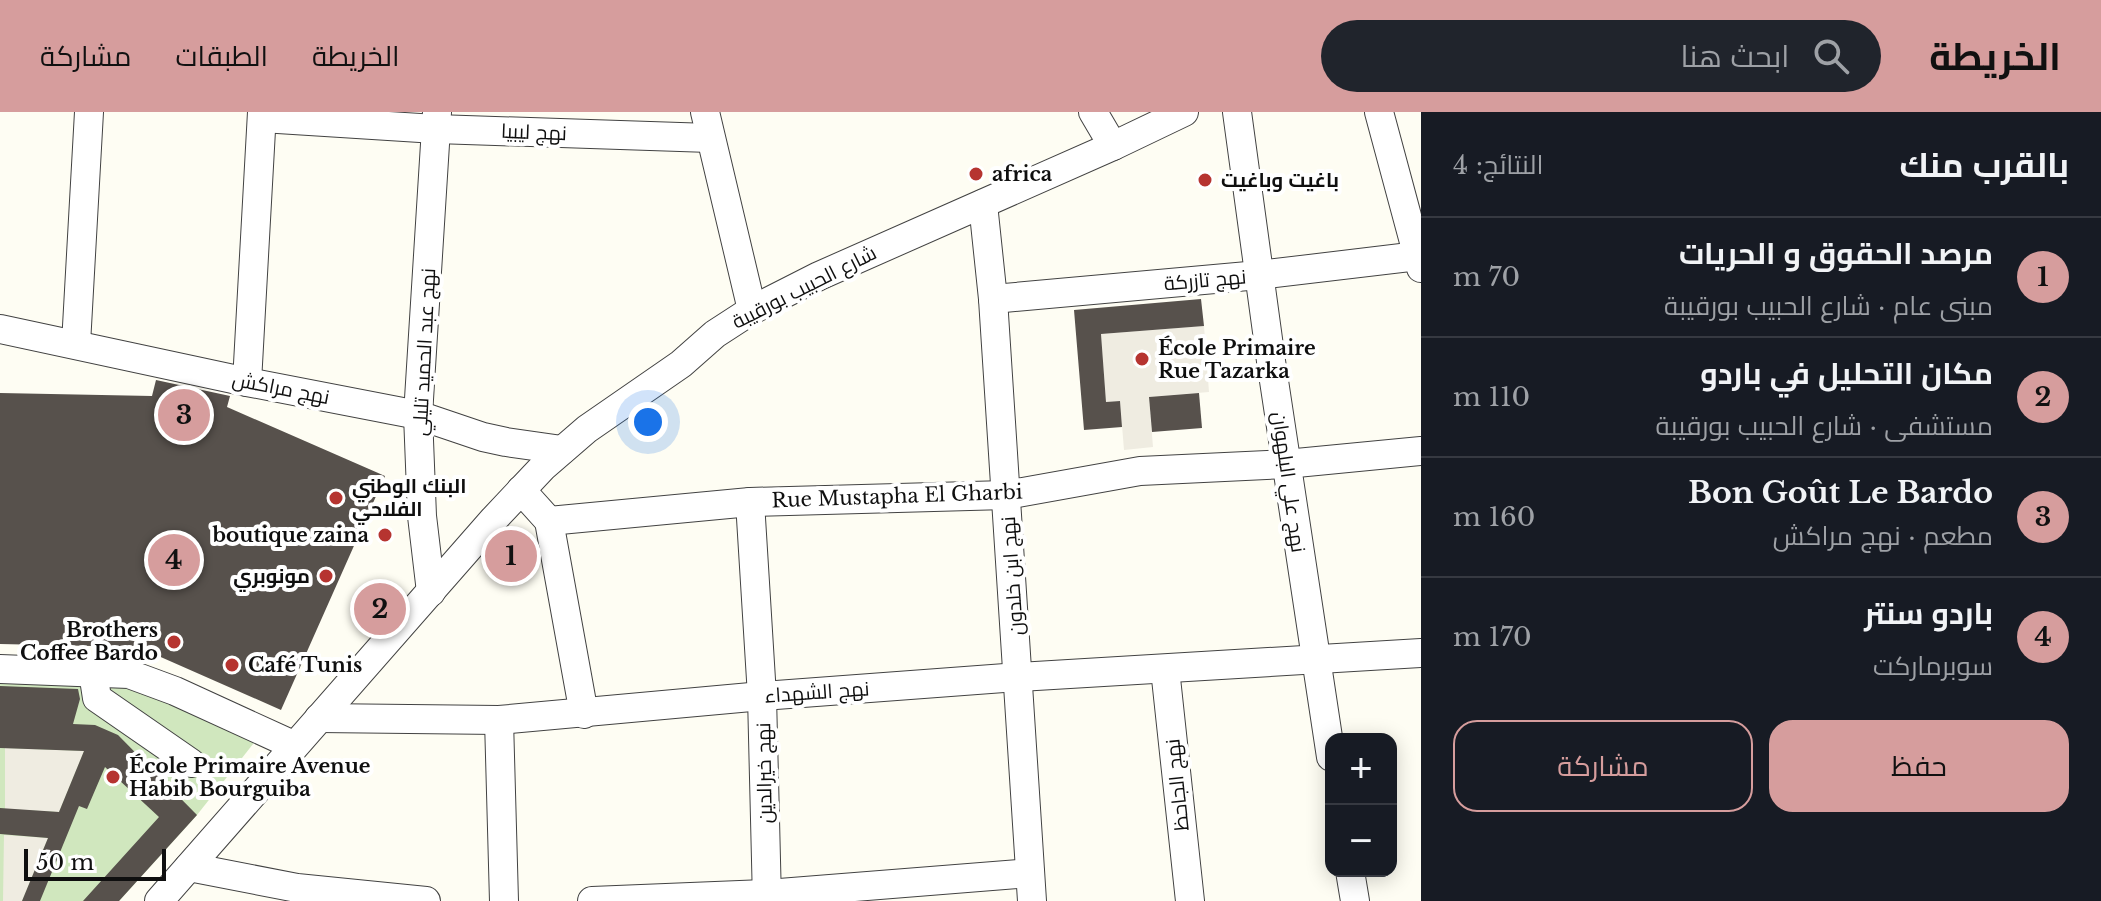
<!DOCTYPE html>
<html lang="ar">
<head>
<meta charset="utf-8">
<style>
  body { margin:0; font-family:"Libre Baskerville",Cairo,serif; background:#20242c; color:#f1f3f6; direction:rtl }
  .controls { position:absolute; right:24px; bottom:24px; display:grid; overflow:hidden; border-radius:16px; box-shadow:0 4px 20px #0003 }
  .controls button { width:72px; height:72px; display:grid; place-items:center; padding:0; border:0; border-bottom:2px solid #363941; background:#171b24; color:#f1f3f6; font:40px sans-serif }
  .scale { position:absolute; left:24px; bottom:20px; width:142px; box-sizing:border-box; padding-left:8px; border:4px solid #0f0f0f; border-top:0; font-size:22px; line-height:28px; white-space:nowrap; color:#0f0f0f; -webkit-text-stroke:6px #fff; paint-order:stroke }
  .you { position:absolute; left:648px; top:310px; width:28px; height:28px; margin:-20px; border:6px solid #fff; border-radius:50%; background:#1a73e8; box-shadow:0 0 0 12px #1a73e833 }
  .badge { display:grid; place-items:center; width:52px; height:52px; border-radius:50%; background:#d69d9d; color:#111; font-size:26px; font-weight:700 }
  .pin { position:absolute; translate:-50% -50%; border:4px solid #fff; box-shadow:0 2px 8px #0006 }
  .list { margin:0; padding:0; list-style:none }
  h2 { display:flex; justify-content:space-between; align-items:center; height:104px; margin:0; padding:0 32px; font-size:34px }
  h2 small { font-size:26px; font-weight:400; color:#9ea1a6 }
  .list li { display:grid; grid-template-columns:52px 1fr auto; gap:24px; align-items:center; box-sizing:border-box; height:120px; padding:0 32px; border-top:2px solid #363941 }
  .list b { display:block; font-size:30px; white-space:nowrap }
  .list p { margin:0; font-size:26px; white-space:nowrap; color:#9ea1a6 }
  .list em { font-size:26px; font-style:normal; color:#9ea1a6 }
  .actions { display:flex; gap:16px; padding:24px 32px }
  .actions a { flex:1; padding:18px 0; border:2px solid #d69d9d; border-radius:24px; text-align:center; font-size:28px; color:#d69d9d }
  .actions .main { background:#d69d9d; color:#111 }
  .icon { flex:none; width:44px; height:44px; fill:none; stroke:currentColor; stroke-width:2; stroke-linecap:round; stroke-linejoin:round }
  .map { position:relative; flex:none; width:1421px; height:789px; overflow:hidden; direction:ltr }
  header { display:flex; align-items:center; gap:48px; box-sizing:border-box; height:112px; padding:0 40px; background:#d69d9d; color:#111 }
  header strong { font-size:38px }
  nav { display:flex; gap:44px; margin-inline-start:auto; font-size:28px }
  .search { width:560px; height:72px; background:#20242c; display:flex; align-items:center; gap:20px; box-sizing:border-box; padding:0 28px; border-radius:44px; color:#9ea1a6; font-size:30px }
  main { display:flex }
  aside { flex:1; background:#171b24 }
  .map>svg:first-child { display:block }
  .green { fill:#d0e7be }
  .plaza { fill:#efece1 }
  .building { fill:#57514c }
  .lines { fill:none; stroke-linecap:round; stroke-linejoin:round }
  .minor-casing { stroke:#424242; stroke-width:30 }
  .minor { stroke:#fff; stroke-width:28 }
  .poi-dot { fill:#b63430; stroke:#fff; stroke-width:3 }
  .labels { text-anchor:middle; stroke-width:8; stroke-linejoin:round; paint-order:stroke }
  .street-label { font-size:20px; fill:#0f0f0f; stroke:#fff }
  .poi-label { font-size:20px; font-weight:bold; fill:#0f0f0f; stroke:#fff; text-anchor:start }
</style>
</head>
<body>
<header>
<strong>الخريطة</strong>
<div class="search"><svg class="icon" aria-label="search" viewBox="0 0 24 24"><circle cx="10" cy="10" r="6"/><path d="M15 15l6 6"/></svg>ابحث هنا</div>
<nav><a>الخريطة</a><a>الطبقات</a><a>مشاركة</a></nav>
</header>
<main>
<aside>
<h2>بالقرب منك<small>النتائج: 4</small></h2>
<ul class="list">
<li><span class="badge">1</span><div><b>مرصد الحقوق و الحريات</b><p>مبنى عام · شارع الحبيب بورقيبة</p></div><em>70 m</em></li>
<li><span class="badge">2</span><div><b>مكان التحليل في باردو</b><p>مستشفى · شارع الحبيب بورقيبة</p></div><em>110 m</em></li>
<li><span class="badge">3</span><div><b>Bon Goût Le Bardo</b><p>مطعم · نهج مراكش</p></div><em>160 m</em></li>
<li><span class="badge">4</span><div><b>باردو سنتر</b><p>سوبرماركت</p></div><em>170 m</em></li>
</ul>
<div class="actions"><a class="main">حفظ</a><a>مشاركة</a></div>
</aside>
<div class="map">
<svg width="1421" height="789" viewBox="0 0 1421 789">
  <rect width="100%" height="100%" fill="#fefdf3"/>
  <polygon class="green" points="0,571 126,572 257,627 197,703 119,789 0,789"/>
  <g class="plaza">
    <polygon points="1204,214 1209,280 1149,285 1153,335 1124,338 1120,289 1106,290 1101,222"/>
    <polygon points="5,636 84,639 59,700 5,697"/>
    <polygon points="4,723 48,726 22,789 3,789"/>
  </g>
  <g class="building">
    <polygon points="1201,187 1204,214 1101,222 1106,290 1120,289 1122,315 1084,318 1074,198"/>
    <polygon points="156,268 230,284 227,295 385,364 281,598 138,535 0,532 0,281 152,284"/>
    <polygon points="1199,281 1202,316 1152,320 1149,285"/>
    <polygon points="0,574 78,577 80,587 73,612 95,613 118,623 197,703 119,789 83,789 159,705 105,655 87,697 79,694 40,789 22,789 48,726 0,722 0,696 59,700 84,639 0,636"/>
  </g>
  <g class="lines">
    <g class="minor-casing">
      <g id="minor">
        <polyline points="705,0 752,198"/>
        <polyline points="1093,0 1113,34"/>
        <polyline points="1237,0 1271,249 1331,645"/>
        <polyline points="1379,0 1421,156"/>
        <polyline points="262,6 436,17 710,26"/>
        <polyline points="983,92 993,187 1032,789"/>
        <polyline points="993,187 1259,163 1418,144"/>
        <polyline points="0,217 247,270 418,303 483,325 506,330 562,338"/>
        <polyline points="76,232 89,0"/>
        <polyline points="247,270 262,0"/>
        <polyline points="521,378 549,409 750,390 1006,383 1140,359 1286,352 1421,339"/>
        <polyline points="750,390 762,584 767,789"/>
        <polyline points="549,409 584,602"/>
        <polyline points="431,480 422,404 418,303 437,0"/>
        <polyline points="0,557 129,562 175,579 293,633"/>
        <polyline points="1165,557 1190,789"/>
        <polyline points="93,560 97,586 191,651"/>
        <polyline points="319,606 499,608 762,584 1019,565 1421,541"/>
        <polyline points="499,608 504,789"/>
        <polyline points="189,755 297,776 426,789"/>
        <polyline points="1350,759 1355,789"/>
        <polyline points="159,789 494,407 543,355 587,317 681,252 715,222 752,198 819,164 1113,34 1184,0"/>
        <polyline points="592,789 767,782 1030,761"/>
      </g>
    </g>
    <use href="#minor" class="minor"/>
  </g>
  <g class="poi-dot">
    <circle cx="976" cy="62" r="8"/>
    <circle cx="1205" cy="68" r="8"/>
    <circle cx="1142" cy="247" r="8"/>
    <circle cx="336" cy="386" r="8"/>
    <circle cx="385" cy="423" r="8"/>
    <circle cx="326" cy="464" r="8"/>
    <circle cx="174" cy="530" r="8"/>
    <circle cx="232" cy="553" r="8"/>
    <circle cx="113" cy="665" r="8"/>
  </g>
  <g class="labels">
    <g class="street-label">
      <text transform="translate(534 20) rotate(2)" y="7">نهج ليبيا</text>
      <text transform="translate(1205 168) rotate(-5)" y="7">نهج تازركة</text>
      <text transform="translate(804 175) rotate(-27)" y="7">شارع الحبيب بورقيبة</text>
      <text transform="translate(424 240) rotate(-87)" y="7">نهج عبد الحميد تليلي</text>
      <text transform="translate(281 276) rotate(11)" y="7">نهج مراكش</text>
      <text transform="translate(1289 370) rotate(82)" y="7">نهج علي البلهوان</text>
      <text transform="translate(897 384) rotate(-2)" y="7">Rue Mustapha El Gharbi</text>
      <text transform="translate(1012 464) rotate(-94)" y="7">نهج ابن خلدون</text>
      <text transform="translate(817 580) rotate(-4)" y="7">نهج الشهداء</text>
      <text transform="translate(764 661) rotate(-91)" y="7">نهج خيرالدين</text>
      <text transform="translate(1177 673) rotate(-96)" y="7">نهج الجاحظ</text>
    </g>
    <g class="poi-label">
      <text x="992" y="69">africa</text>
      <text x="1221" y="75">باغيت وباغيت</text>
      <text x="1158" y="243">École Primaire<tspan x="1158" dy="23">Rue Tazarka</tspan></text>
      <text x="352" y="381">البنك الوطني<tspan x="352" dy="23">الفلاحي</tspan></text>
      <text x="369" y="430" text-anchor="end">boutique zaina</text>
      <text x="310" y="471" text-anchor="end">مونوبري</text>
      <text x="158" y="525" text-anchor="end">Brothers<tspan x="158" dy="23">Coffee Bardo</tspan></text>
      <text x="248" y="560">Café Tunis</text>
      <text x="129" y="661">École Primaire Avenue<tspan x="129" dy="23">Habib Bourguiba</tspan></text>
    </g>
  </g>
</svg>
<div class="controls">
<button>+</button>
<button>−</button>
</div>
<div class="scale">50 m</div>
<div class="you"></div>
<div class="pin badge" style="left:511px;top:444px">1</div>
<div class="pin badge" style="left:380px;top:497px">2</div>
<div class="pin badge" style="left:184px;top:303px">3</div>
<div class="pin badge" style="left:174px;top:448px">4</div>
</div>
</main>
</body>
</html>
